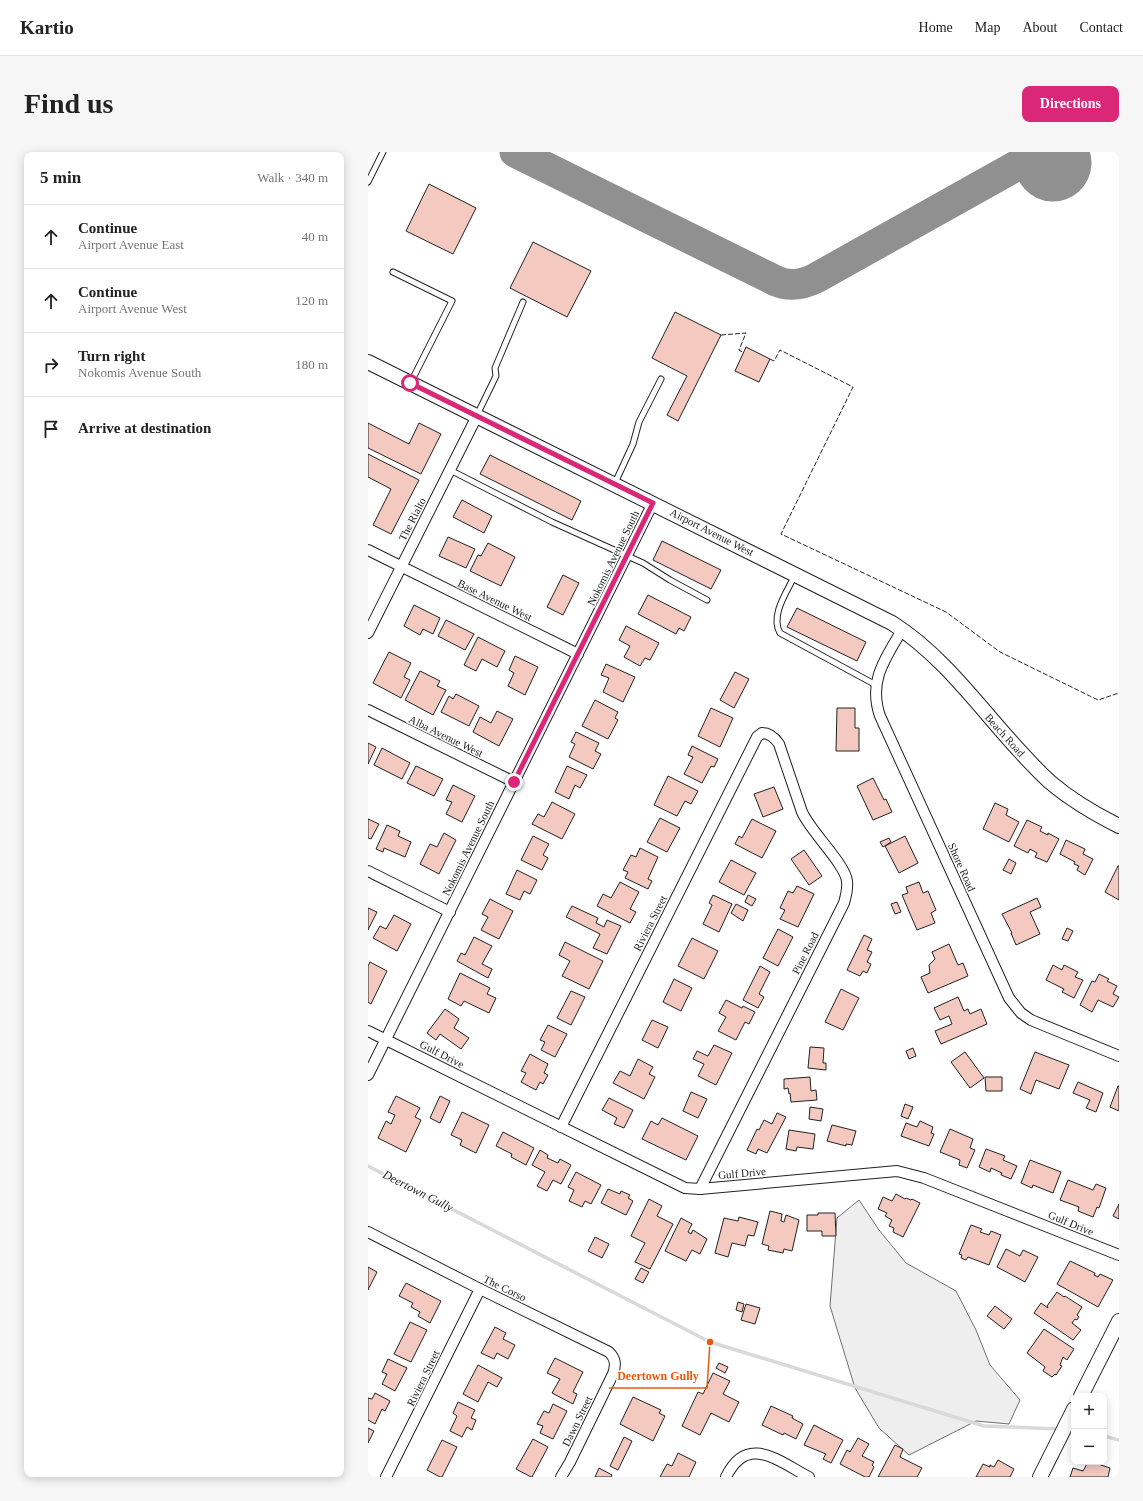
<!DOCTYPE html>
<html lang="en">
<head>
<meta charset="utf-8">
<style>
  body { margin:0; font-family:Georgia,serif; background:#f6f6f6; color:#222 }
  .controls { position:absolute; right:12px; bottom:12px; display:grid; overflow:hidden; border-radius:8px; box-shadow:0 2px 10px #0003 }
  .controls button { width:36px; height:36px; display:grid; place-items:center; padding:0; border:0; border-bottom:1px solid #e0e0e0; background:#fff; color:#222; font:20px sans-serif }
  .stop { position:absolute; width:12px; height:12px; margin:-9px; border:3px solid #db2777; border-radius:50%; background:#fff }
  .stop.end { background:#db2777; border-color:#fff; box-shadow:0 1px 4px #0008 }
  .list { margin:0; padding:0; list-style:none }
  h2 { display:flex; justify-content:space-between; align-items:center; height:52px; margin:0; padding:0 16px; font-size:17px }
  h2 small { font-size:13px; font-weight:400; color:#767676 }
  .list li { display:grid; grid-template-columns:26px 1fr auto; gap:12px; align-items:center; box-sizing:border-box; height:64px; padding:0 16px; border-top:1px solid #e0e0e0 }
  .list b { display:block; font-size:15px; white-space:nowrap }
  .list p { margin:0; font-size:13px; white-space:nowrap; color:#767676 }
  .list em { font-size:13px; font-style:normal; color:#767676 }
  .icon { flex:none; width:22px; height:22px; fill:none; stroke:currentColor; stroke-width:2; stroke-linecap:round; stroke-linejoin:round }
  .map { position:relative; flex:none; width:751px; height:1325px; overflow:hidden; border-radius:8px }
  header { display:flex; align-items:center; gap:24px; box-sizing:border-box; height:56px; padding:0 20px; background:#fff; border-bottom:1px solid #e0e0e0 }
  header strong { font-size:19px }
  nav { display:flex; gap:22px; margin-inline-start:auto; font-size:14px }
  .intro { display:flex; align-items:center; justify-content:space-between; box-sizing:border-box; height:96px; padding:0 24px }
  h1 { margin:0; font-size:28px }
  .button { padding:10px 18px; border-radius:8px; background:#db2777; color:#fff; font-size:14px; font-weight:700 }
  main { display:flex; gap:24px; padding:0 24px }
  aside { flex:1; background:#fff; border-radius:8px; box-shadow:0 2px 10px #0003 }
  .map>svg:first-child { display:block }
  .green { fill:#eee; stroke:#6f6f6f }
  .lines { fill:none; stroke-linecap:round; stroke-linejoin:round }
  .stream { stroke:#d9d9d9; stroke-width:3.5 }
  .taxiway { stroke:#909090; stroke-width:31 }
  .runway { stroke:#909090; stroke-width:77 }
  .building { fill:#f3c9c0; stroke:#222 }
  .lane-casing { stroke:#222; stroke-width:7 }
  .street-casing { stroke:#222; stroke-width:12 }
  .secondary-casing { stroke:#222; stroke-width:16 }
  .lane { stroke:#fff; stroke-width:5 }
  .street { stroke:#fff; stroke-width:10 }
  .secondary { stroke:#fff; stroke-width:14 }
  .fence { stroke:#222; stroke-width:1; stroke-dasharray:5 2; stroke-linecap:butt }
  .route { stroke:#db2777; stroke-width:5 }
  .labels { text-anchor:middle; stroke-width:3; stroke-linejoin:round; paint-order:stroke }
  .street-label { font-size:11px; fill:#222; stroke:#fff }
  .water-label { font-size:12px; font-style:italic; fill:#222; stroke:#fff }
  .leader { fill:none; stroke:#e8590c; stroke-width:1.5 }
  .callout-dot { fill:#e8590c; stroke:#fff; stroke-width:1.5 }
  .callout-label { font-size:12px; text-anchor:middle; font-weight:bold; fill:#e8590c; stroke:#fff; stroke-width:3; stroke-linejoin:round; paint-order:stroke }
</style>
</head>
<body>
<header>
<strong>Kartio</strong>
<nav><a>Home</a><a>Map</a><a>About</a><a>Contact</a></nav>
</header>
<div class="intro"><h1>Find us</h1><a class="button">Directions</a></div>
<main>
<aside>
<h2>5 min<small>Walk · 340 m</small></h2>
<ul class="list">
<li><svg class="icon" aria-label="ahead" viewBox="0 0 24 24"><path d="M12 20V5M6 11l6-6 6 6"/></svg><div><b>Continue</b><p>Airport Avenue East</p></div><em>40 m</em></li>
<li><svg class="icon" aria-label="ahead" viewBox="0 0 24 24"><path d="M12 20V5M6 11l6-6 6 6"/></svg><div><b>Continue</b><p>Airport Avenue West</p></div><em>120 m</em></li>
<li><svg class="icon" aria-label="right" viewBox="0 0 24 24"><path d="M7 20v-9h11M14 6l5 5-5 5"/></svg><div><b>Turn right</b><p>Nokomis Avenue South</p></div><em>180 m</em></li>
<li><svg class="icon" aria-label="arrive" viewBox="0 0 24 24"><path d="M6 21V4h12l-3 4 3 4H6"/></svg><div><b>Arrive at destination</b></div></li>
</ul>
</aside>
<div class="map">
<svg width="751" height="1325" viewBox="0 0 751 1325">
  <rect width="100%" height="100%" fill="#fff"/>
  <polygon class="green" points="491,1048 511,1078 538,1111 588,1139 608,1178 622,1213 652,1248 641,1272 608,1269 541,1303 511,1276 487,1236 462,1154 469,1066"/>
  <g class="lines">
    <g class="stream">
      <polyline points="0,1014 342,1190 616,1274 692,1277"/>
      <polyline points="736,1284 751,1288"/>
    </g>
    <path class="taxiway" d="M 147,0 L 408,129 C 422,135 434,133 448,126 L 648,14 L 658,7 L 664,0"/>
    <polyline class="runway" points="681,0 685,11"/>
  </g>
  <g class="building">
    <polygon points="61,32 108,56 85,102 38,79"/>
    <polygon points="165,90 223,119 199,165 142,136"/>
    <polygon points="307,160 353,183 310,269 299,263 319,224 284,206"/>
    <polygon points="378,195 402,207 391,230 367,219"/>
    <polygon points="0,271 41,292 51,271 73,282 53,322 0,296"/>
    <polygon points="0,302 51,328 23,382 5,373 23,337 0,325"/>
    <polygon points="122,303 213,349 204,368 112,322"/>
    <polygon points="94,348 124,364 116,381 85,365"/>
    <polygon points="80,385 107,397 98,416 71,404"/>
    <polygon points="294,389 353,418 343,437 285,408"/>
    <polygon points="120,391 147,405 133,434 102,419 110,403 113,404"/>
    <polygon points="195,423 211,431 195,463 179,455"/>
    <polygon points="280,443 323,465 316,479 311,476 308,482 270,462"/>
    <polygon points="46,453 72,466 65,482 55,477 52,483 36,474"/>
    <polygon points="429,456 498,490 489,509 419,475"/>
    <polygon points="78,468 106,482 97,498 70,484"/>
    <polygon points="258,474 291,491 282,508 277,506 272,514 256,505 262,494 251,488"/>
    <polygon points="110,485 137,499 129,515 114,507 108,519 96,513"/>
    <polygon points="21,500 43,511 36,525 42,528 33,546 5,531"/>
    <polygon points="147,504 170,515 157,543 140,534 146,521 141,518"/>
    <polygon points="238,512 267,525 255,550 235,540 241,526 233,523"/>
    <polygon points="52,519 72,529 69,534 78,538 65,563 37,548"/>
    <polygon points="367,520 381,527 366,556 352,548"/>
    <polygon points="88,542 111,554 101,574 73,560 81,544 85,547"/>
    <polygon points="227,548 250,560 247,566 250,568 240,587 214,574"/>
    <polygon points="343,556 365,566 352,595 330,584"/>
    <polygon points="469,556 487,556 487,576 491,576 491,599 468,599"/>
    <polygon points="129,559 145,567 131,594 105,580 112,565 123,571"/>
    <polygon points="208,580 231,591 227,599 233,602 225,617 201,605 207,592 203,590"/>
    <polygon points="0,591 8,595 0,612"/>
    <polygon points="324,594 350,607 346,615 343,614 334,631 316,622 325,605 320,603"/>
    <polygon points="14,596 42,611 34,627 6,613"/>
    <polygon points="48,614 75,627 66,644 39,631"/>
    <polygon points="199,614 219,623 212,636 207,633 201,647 187,640"/>
    <polygon points="300,624 330,639 323,652 317,649 309,664 286,653"/>
    <polygon points="505,626 516,648 518,647 524,660 505,668 489,634"/>
    <polygon points="85,633 107,644 94,670 78,662 84,650 78,648"/>
    <polygon points="406,635 415,657 395,665 386,642"/>
    <polygon points="184,650 207,662 194,687 164,672 170,662 176,665"/>
    <polygon points="627,651 640,657 638,663 651,670 641,690 615,677"/>
    <polygon points="292,666 312,676 299,700 279,690"/>
    <polygon points="0,667 11,672 3,687 0,686"/>
    <polygon points="384,667 408,679 394,706 367,692 371,684 374,686"/>
    <polygon points="659,668 674,675 672,679 680,683 680,681 691,687 679,710 667,705 669,701 662,697 660,701 646,694"/>
    <polygon points="19,673 32,679 30,684 43,690 37,705 16,696 15,700 8,697"/>
    <polygon points="76,681 88,688 71,722 52,712 62,692 69,695"/>
    <polygon points="165,684 181,692 175,703 180,706 174,718 153,708"/>
    <polygon points="537,684 550,711 531,721 517,694"/>
    <polygon points="521,686 523,690 515,695 512,690"/>
    <polygon points="698,688 717,697 715,702 725,707 717,723 709,718 711,714 706,712 707,710 692,702"/>
    <polygon points="272,696 290,705 280,727 284,729 280,737 257,726 260,720 255,718 263,703 268,705"/>
    <polygon points="436,698 454,724 441,733 423,707"/>
    <polygon points="641,707 648,711 643,722 635,718"/>
    <polygon points="363,708 388,721 376,743 351,730"/>
    <polygon points="750,714 751,714 751,748 737,740"/>
    <polygon points="149,718 169,728 162,742 156,739 152,748 138,742"/>
    <polygon points="252,730 271,740 262,757 268,760 262,771 229,754 235,742 243,746"/>
    <polygon points="551,730 555,741 560,739 568,758 563,761 567,771 549,778 534,743 540,741 538,735"/>
    <polygon points="429,734 446,742 430,775 412,767 417,758 412,756 420,739 425,741"/>
    <polygon points="345,743 364,752 351,780 335,772 344,753 341,751"/>
    <polygon points="380,743 388,747 384,754 377,750"/>
    <polygon points="669,746 673,755 662,760 672,782 648,793 643,781 644,781 634,762"/>
    <polygon points="122,747 145,759 131,787 113,778 120,765 114,762"/>
    <polygon points="529,750 533,760 527,762 523,752"/>
    <polygon points="368,752 380,758 375,769 363,761"/>
    <polygon points="204,754 230,766 228,771 236,775 239,768 253,774 239,802 225,796 232,782 198,765"/>
    <polygon points="0,756 9,760 0,778"/>
    <polygon points="26,763 43,772 29,799 5,786 12,774 18,777"/>
    <polygon points="699,776 705,779 700,789 694,787"/>
    <polygon points="410,777 425,785 410,814 395,806"/>
    <polygon points="496,783 504,787 499,798 504,800 499,810 503,812 499,821 495,819 492,824 479,818"/>
    <polygon points="106,785 124,794 114,812 124,817 120,826 89,809 93,801 97,803"/>
    <polygon points="324,786 350,799 336,827 310,814"/>
    <polygon points="197,790 235,809 221,837 194,824 202,809 191,803"/>
    <polygon points="581,792 590,813 595,811 600,824 560,841 553,825 562,821 561,813 567,807 564,800"/>
    <polygon points="2,810 19,819 3,852 0,850 0,814"/>
    <polygon points="685,813 694,818 696,813 710,820 707,825 715,828 706,846 694,840 696,837 678,828"/>
    <polygon points="392,814 402,820 391,842 396,845 390,856 375,848"/>
    <polygon points="92,821 122,836 119,842 128,846 121,861 96,849 93,854 80,847"/>
    <polygon points="731,822 741,827 739,829 749,834 745,842 751,845 745,855 730,848 724,860 712,853 724,829 727,830"/>
    <polygon points="306,827 324,836 313,859 295,850"/>
    <polygon points="473,837 491,846 475,878 457,870"/>
    <polygon points="203,839 217,845 203,873 189,866"/>
    <polygon points="590,845 596,859 600,857 602,862 613,857 619,872 573,892 567,879 584,872 581,864 572,868 566,856"/>
    <polygon points="358,848 374,856 375,854 387,860 381,872 377,870 368,888 350,879 358,865 351,861"/>
    <polygon points="77,857 91,867 86,876 101,886 93,897 72,882 68,888 59,881"/>
    <polygon points="284,868 300,875 290,896 274,888"/>
    <polygon points="180,873 199,882 187,905 173,898 177,890 172,888"/>
    <polygon points="346,893 364,901 348,933 330,924 336,912 325,907 329,899 340,904"/>
    <polygon points="442,895 456,896 455,911 458,911 458,918 440,916"/>
    <polygon points="545,896 548,904 541,907 538,899"/>
    <polygon points="597,900 616,926 602,936 583,910"/>
    <polygon points="667,900 701,913 691,937 668,928 663,942 652,937"/>
    <polygon points="162,902 180,912 176,921 180,923 175,932 172,930 168,938 153,930 158,921 153,919"/>
    <polygon points="270,907 285,915 281,922 287,925 276,947 245,931 252,919 262,924"/>
    <polygon points="442,925 443,939 448,938 449,948 423,950 422,941 421,942 420,936 416,937 416,927"/>
    <polygon points="617,925 634,925 634,939 618,939"/>
    <polygon points="710,930 735,941 728,960 718,956 722,948 705,941"/>
    <polygon points="750,934 751,934 751,959 742,955"/>
    <polygon points="323,940 339,947 330,966 315,959"/>
    <polygon points="28,944 52,956 47,965 53,968 38,1000 10,986 18,969 23,972 27,963 20,960"/>
    <polygon points="72,944 82,949 72,971 62,966"/>
    <polygon points="241,946 265,958 256,976 246,972 249,966 234,958"/>
    <polygon points="537,952 545,955 540,967 533,964"/>
    <polygon points="442,955 455,957 453,969 441,967"/>
    <polygon points="94,960 121,973 108,1001 92,993 94,988 83,983"/>
    <polygon points="409,961 418,965 399,1001 390,997 388,1002 379,998 389,977 391,978 396,968 404,972"/>
    <polygon points="294,966 330,984 318,1008 274,987 283,969 290,973"/>
    <polygon points="552,969 565,975 563,981 566,982 561,994 533,984 538,971 549,975"/>
    <polygon points="464,973 488,979 484,993 478,992 478,994 459,989"/>
    <polygon points="582,977 605,987 602,996 607,998 599,1016 591,1013 592,1008 572,1000"/>
    <polygon points="421,978 447,982 445,997 429,995 428,999 418,997"/>
    <polygon points="135,980 166,996 158,1013 143,1005 144,1002 128,994"/>
    <polygon points="618,997 637,1004 635,1008 649,1014 643,1027 633,1023 634,1021 623,1016 622,1020 611,1015"/>
    <polygon points="172,998 180,1003 179,1006 190,1011 192,1007 203,1013 193,1032 185,1028 179,1039 169,1034 177,1020 164,1013"/>
    <polygon points="662,1008 693,1020 685,1041 665,1033 664,1036 653,1031"/>
    <polygon points="208,1020 233,1033 223,1052 217,1049 214,1055 201,1049 206,1038 200,1035"/>
    <polygon points="700,1028 725,1038 728,1032 738,1036 731,1056 729,1055 725,1065 710,1059 711,1055 692,1048"/>
    <polygon points="240,1037 252,1042 253,1039 262,1043 260,1046 265,1049 258,1063 233,1051"/>
    <polygon points="528,1042 537,1047 538,1046 543,1048 544,1047 552,1051 535,1085 525,1080 526,1076 521,1074 524,1068 517,1064 519,1061 510,1057 515,1045 524,1049"/>
    <polygon points="281,1047 294,1054 289,1064 305,1072 282,1117 267,1110 277,1091 263,1084"/>
    <polygon points="751,1052 751,1067 745,1064"/>
    <polygon points="402,1059 414,1062 413,1069 416,1070 418,1063 431,1068 424,1099 416,1097 415,1101 400,1098 401,1094 394,1092"/>
    <polygon points="450,1061 467,1061 468,1084 454,1084 454,1079 439,1079 439,1063 450,1063"/>
    <polygon points="371,1065 390,1070 386,1084 380,1083 377,1094 364,1091 360,1105 347,1101 356,1066 370,1069"/>
    <polygon points="313,1066 324,1072 320,1080 323,1082 325,1078 339,1087 332,1102 324,1098 318,1109 297,1099"/>
    <polygon points="603,1073 614,1077 612,1080 621,1083 623,1079 633,1083 621,1113 600,1105 598,1108 593,1106 594,1103 591,1102"/>
    <polygon points="227,1085 241,1092 234,1106 220,1099"/>
    <polygon points="638,1097 652,1104 655,1098 670,1105 657,1130 629,1115"/>
    <polygon points="702,1109 727,1121 726,1123 730,1125 732,1122 745,1128 730,1155 689,1132"/>
    <polygon points="0,1115 9,1120 0,1138"/>
    <polygon points="273,1116 281,1120 275,1131 267,1127"/>
    <polygon points="38,1131 73,1149 62,1171 50,1164 52,1160 43,1155 45,1151 31,1144"/>
    <polygon points="689,1140 696,1145 697,1144 714,1155 709,1163 711,1165 709,1168 707,1167 704,1171 713,1178 705,1188 666,1161 673,1151 680,1156 679,1154"/>
    <polygon points="370,1150 376,1152 374,1160 368,1158"/>
    <polygon points="378,1152 392,1156 387,1172 373,1168"/>
    <polygon points="627,1154 644,1167 636,1177 619,1164"/>
    <polygon points="42,1170 59,1178 43,1210 26,1202"/>
    <polygon points="127,1175 138,1181 135,1187 147,1193 140,1207 129,1201 126,1207 113,1201"/>
    <polygon points="676,1177 706,1197 699,1208 695,1205 692,1213 694,1214 688,1223 687,1222 684,1225 675,1219 677,1215 659,1201"/>
    <polygon points="187,1206 215,1220 205,1240 209,1242 205,1252 184,1241 192,1227 179,1221"/>
    <polygon points="20,1207 39,1216 27,1239 14,1232 19,1222 14,1220"/>
    <polygon points="351,1211 360,1215 357,1221 348,1216"/>
    <polygon points="110,1213 134,1226 129,1235 120,1230 110,1250 95,1242"/>
    <polygon points="345,1221 362,1229 355,1242 371,1250 361,1270 343,1261 332,1283 314,1274 330,1240 335,1242"/>
    <polygon points="7,1241 22,1249 17,1259 14,1257 7,1272 0,1268 0,1246 4,1247"/>
    <polygon points="265,1245 293,1258 291,1261 297,1264 285,1289 252,1272"/>
    <polygon points="90,1250 107,1258 103,1266 108,1268 104,1278 99,1275 94,1285 82,1279 89,1264 85,1261"/>
    <polygon points="185,1252 199,1259 185,1287 172,1281 175,1274 169,1272 176,1259 181,1261"/>
    <polygon points="403,1254 425,1264 424,1266 435,1272 428,1287 416,1281 415,1283 394,1273"/>
    <polygon points="446,1273 475,1288 463,1311 455,1307 458,1302 436,1293"/>
    <polygon points="0,1276 6,1279 0,1291"/>
    <polygon points="256,1285 264,1289 250,1318 242,1314"/>
    <polygon points="490,1286 501,1292 494,1304 506,1310 504,1313 506,1315 501,1325 497,1325 472,1312 479,1298 482,1300"/>
    <polygon points="165,1287 180,1295 164,1325 163,1325 148,1317"/>
    <polygon points="74,1288 89,1295 74,1325 72,1325 59,1318"/>
    <polygon points="527,1293 535,1297 532,1305 554,1316 549,1325 510,1325"/>
    <polygon points="310,1301 328,1310 321,1325 292,1325 299,1312 304,1314"/>
    <polygon points="630,1308 646,1317 642,1325 608,1325 615,1312 622,1315 622,1313 626,1315"/>
    <polygon points="720,1310 724,1310 742,1316 740,1325 702,1325 705,1316 715,1319"/>
    <polygon points="231,1316 244,1323 243,1325 227,1325"/>
  </g>
  <g class="lines">
    <g class="lane-casing">
      <g id="lane">
        <polyline points="0,30 15,0"/>
        <polyline points="25,120 84,149 43,230"/>
        <polyline points="109,263 128,224 127,216 155,150"/>
        <polyline points="82,318 184,370 275,411 302,428 339,448"/>
        <polyline points="247,331 265,292 271,270 293,227"/>
        <path d="M 427,423 C 419,440 402,463 412,481 L 508,533"/>
      </g>
    </g>
    <g class="street-casing">
      <g id="street">
        <polyline points="0,398 210,502"/>
        <path d="M 534,478 C 517,507 500,529 512,564 L 641,846 L 653,861 L 663,868 L 751,904"/>
        <polyline points="0,481 109,264"/>
        <polyline points="0,558 146,630"/>
        <polyline points="0,719 82,760"/>
        <polyline points="0,879 317,1036 332,1037 529,1019 556,1026 751,1103"/>
        <polyline points="0,923 285,351"/>
        <path d="M 193,975 L 389,585 L 394,581 C 402,581 407,586 411,592 L 434,660 C 443,680 477,712 479,729 C 480,737 478,744 476,751 L 332,1037"/>
        <path d="M 0,1080 L 112,1137 L 241,1200 C 248,1207 248,1213 245,1222 L 202,1310 L 193,1325"/>
        <polyline points="18,1325 112,1137"/>
        <path d="M 358,1325 C 379,1281 410,1309 441,1325"/>
      </g>
    </g>
    <g class="secondary-casing">
      <g id="secondary">
        <path d="M 0,210 L 524,471 C 587,511 627,580 682,630 C 703,648 727,662 751,674"/>
        <polyline points="713,1244 751,1169"/>
        <polyline points="672,1325 706,1257"/>
      </g>
    </g>
    <use href="#lane" class="lane"/>
    <use href="#street" class="street"/>
    <use href="#secondary" class="secondary"/>
    <g class="fence">
      <polyline points="353,183 378,181 371,198 376,201"/>
      <polyline points="402,207 406,209 412,198 485,235 413,382 578,460 632,500 730,548 751,541"/>
    </g>
  </g>
  <g class="lines">
    <polyline class="route" points="42,231 285,351 146,630"/>
  </g>
  <g class="labels">
    <g class="street-label">
      <text transform="translate(44 367) rotate(-63)" y="4">The Rialto</text>
      <text transform="translate(344 380) rotate(27)" y="4">Airport Avenue West</text>
      <text transform="translate(245 406) rotate(-64)" y="4">Nokomis Avenue South</text>
      <text transform="translate(127 448) rotate(26)" y="4">Base Avenue West</text>
      <text transform="translate(637 583) rotate(48)" y="4">Beach Road</text>
      <text transform="translate(78 584) rotate(26)" y="4">Alba Avenue West</text>
      <text transform="translate(100 696) rotate(-64)" y="4">Nokomis Avenue South</text>
      <text transform="translate(594 715) rotate(66)" y="4">Shore Road</text>
      <text transform="translate(282 771) rotate(-63)" y="4">Riviera Street</text>
      <text transform="translate(437 801) rotate(-63)" y="4">Pine Road</text>
      <text transform="translate(74 902) rotate(27)" y="4">Gulf Drive</text>
      <text transform="translate(374 1021) rotate(-5)" y="4">Gulf Drive</text>
      <text transform="translate(703 1071) rotate(22)" y="4">Gulf Drive</text>
      <text transform="translate(137 1136) rotate(26)" y="4">The Corso</text>
      <text transform="translate(55 1226) rotate(-64)" y="4">Riviera Street</text>
      <text transform="translate(209 1269) rotate(-64)" y="4">Dawn Street</text>
    </g>
    <g class="water-label">
      <text transform="translate(50 1039) rotate(27)" y="4">Deertown Gully</text>
    </g>
  </g>
  <path class="leader" d="M342 1190L339 1236H241"/>
  <circle class="callout-dot" cx="342" cy="1190" r="4"/>
  <g class="callout-label">
    <text x="290" y="1228">Deertown Gully</text>
  </g>
</svg>
<div class="controls">
<button>+</button>
<button>−</button>
</div>
<div class="stop" style="left:42px;top:231px"></div>
<div class="stop end" style="left:146px;top:630px"></div>
</div>
</main>
</body>
</html>
